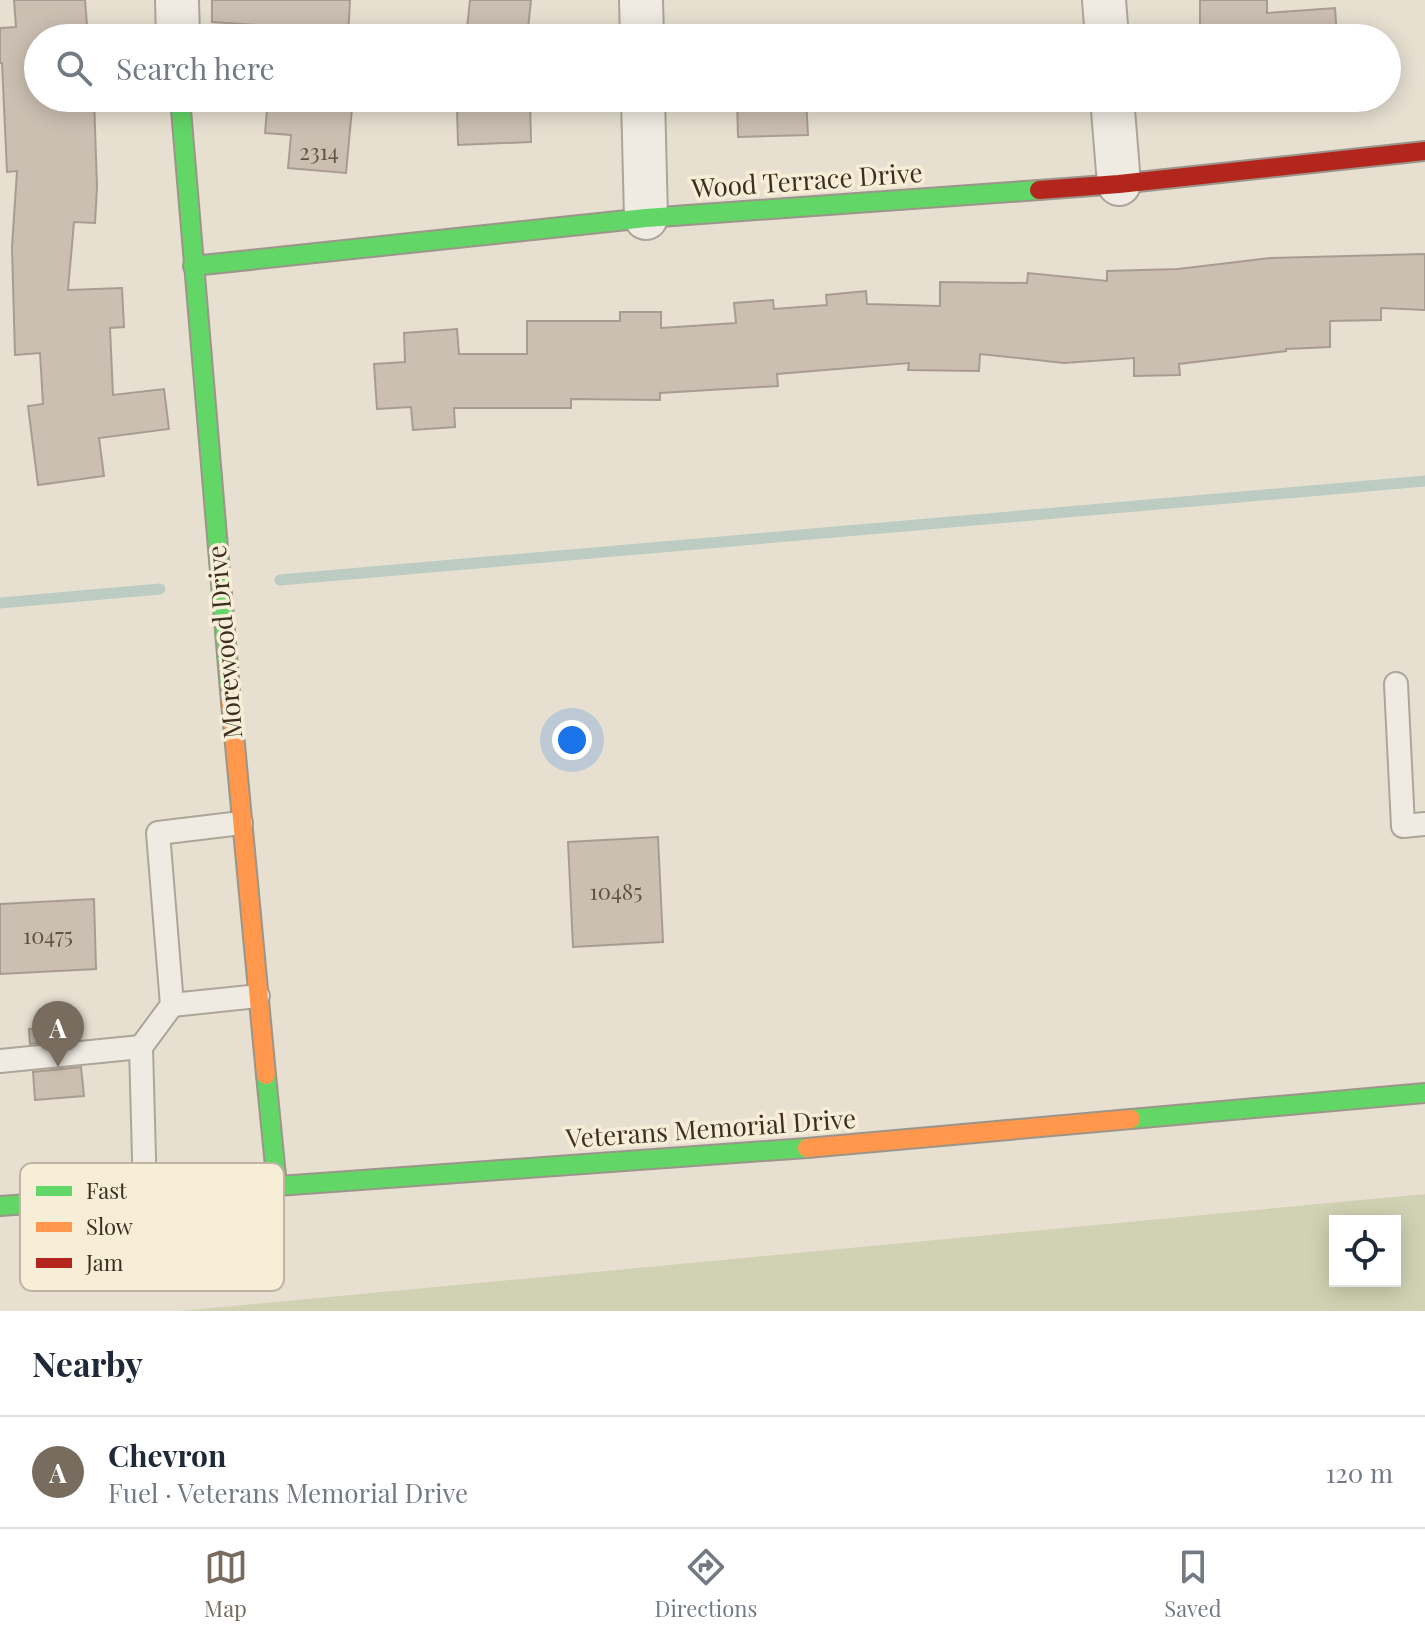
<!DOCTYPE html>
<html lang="en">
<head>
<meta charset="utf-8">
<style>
  body { margin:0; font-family:"Playfair Display",serif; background:#f2f2f3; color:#1f2937 }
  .controls { position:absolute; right:24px; bottom:24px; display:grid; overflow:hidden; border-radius:0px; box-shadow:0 4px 20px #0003 }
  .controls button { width:72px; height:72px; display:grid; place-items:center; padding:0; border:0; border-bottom:2px solid #e0e1e3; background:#fff; color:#1f2937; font:40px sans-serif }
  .you { position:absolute; left:572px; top:740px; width:28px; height:28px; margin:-20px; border:6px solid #fff; border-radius:50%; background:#1a73e8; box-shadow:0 0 0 12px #1a73e833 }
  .badge { display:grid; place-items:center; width:52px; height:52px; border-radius:50%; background:#786c5e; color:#fff; font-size:26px; font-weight:700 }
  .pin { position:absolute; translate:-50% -66px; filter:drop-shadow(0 2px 4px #0008) }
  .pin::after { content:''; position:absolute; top:42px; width:28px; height:24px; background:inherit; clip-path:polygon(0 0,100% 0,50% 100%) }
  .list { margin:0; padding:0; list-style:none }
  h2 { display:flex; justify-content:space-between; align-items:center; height:104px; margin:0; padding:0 32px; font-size:34px }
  h2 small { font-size:26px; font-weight:400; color:#747a83 }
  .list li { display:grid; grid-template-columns:52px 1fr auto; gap:24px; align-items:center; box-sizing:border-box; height:112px; padding:0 32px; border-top:2px solid #e0e1e3 }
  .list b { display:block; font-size:30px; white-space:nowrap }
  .list p { margin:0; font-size:26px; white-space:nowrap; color:#747a83 }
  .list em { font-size:26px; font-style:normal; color:#747a83 }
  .icon { flex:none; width:44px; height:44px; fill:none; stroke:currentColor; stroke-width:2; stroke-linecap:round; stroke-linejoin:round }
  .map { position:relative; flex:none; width:1425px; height:1311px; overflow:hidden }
  .search { position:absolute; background:#fff; box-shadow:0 4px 20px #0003; left:24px; right:24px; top:24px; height:88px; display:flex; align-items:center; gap:20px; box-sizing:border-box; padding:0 28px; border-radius:44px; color:#747a83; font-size:30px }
  .sheet { height:216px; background:#fff }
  nav { display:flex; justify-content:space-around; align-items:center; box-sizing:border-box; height:112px; border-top:2px solid #e0e1e3; background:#fff; font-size:22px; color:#747a83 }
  nav a { display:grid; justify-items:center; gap:4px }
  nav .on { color:#786c5e }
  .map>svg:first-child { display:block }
  .cemetery { fill:#d1d1b3; fill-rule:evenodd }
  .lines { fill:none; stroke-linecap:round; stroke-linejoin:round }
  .stream { stroke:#bcccc2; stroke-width:11 }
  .building { fill:#cbbfb2; stroke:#a89c90; stroke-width:2 }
  .lane-casing { stroke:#ada599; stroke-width:26 }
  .street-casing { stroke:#ada599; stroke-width:46 }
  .fast-casing { stroke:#9c958a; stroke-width:22 }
  .slow-casing { stroke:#9c958a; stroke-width:22 }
  .jam-casing { stroke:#9c958a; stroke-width:22 }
  .lane { stroke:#efebe3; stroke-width:22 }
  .street { stroke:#efebe3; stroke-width:42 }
  .fast { stroke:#63d668; stroke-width:18 }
  .slow { stroke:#ff974d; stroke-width:18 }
  .jam { stroke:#b3261e; stroke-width:18 }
  .labels { text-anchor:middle; stroke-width:7; stroke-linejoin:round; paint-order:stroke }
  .number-label { font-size:22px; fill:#605244 }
  .street-label { font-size:26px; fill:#3d2e20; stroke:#f7eed8 }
  .key { fill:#f7eed8; stroke:#bfb4a1; stroke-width:2 }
  .key-label { font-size:22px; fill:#3d2e20 }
</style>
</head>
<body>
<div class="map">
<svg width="1425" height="1311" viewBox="0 0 1425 1311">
  <rect width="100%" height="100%" fill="#e7e0d1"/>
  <path class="cemetery" d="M 1425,1194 L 1425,1311 L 180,1311 ZM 1335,1221 L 1395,1221 L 1395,1281 L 1335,1281 Z"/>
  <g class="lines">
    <g class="stream">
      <polyline points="280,580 1425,481"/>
      <polyline points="0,603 160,589"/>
    </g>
  </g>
  <g class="building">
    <polygon points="14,0 85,0 88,38 38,38 38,98 94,98 97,187 95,223 74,222 68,290 122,288 124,327 110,328 113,395 164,389 169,429 99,438 104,476 38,485 28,406 43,404 40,353 15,355 12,247 17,171 7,172 2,63 0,63 0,28 16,27"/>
    <polygon points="212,0 350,0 348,38 284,38 285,27 212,22"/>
    <polygon points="470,0 531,0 527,38 466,38"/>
    <polygon points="1200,0 1267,0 1267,13 1335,8 1337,38 1200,38"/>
    <polygon points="268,98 353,98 346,173 288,168 291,135 265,133"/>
    <polygon points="472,98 530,98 531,142 458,145 457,107 472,106"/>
    <polygon points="737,98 806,98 808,135 738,137"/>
    <polygon points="1425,254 1425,310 1381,308 1381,320 1330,321 1330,347 1286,349 1286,351 1179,364 1180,375 1134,376 1134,358 1064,363 980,354 979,371 908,370 909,363 777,374 778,386 660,393 660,400 571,399 571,408 454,408 455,427 413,430 411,407 377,409 374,364 405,362 404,333 457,329 459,354 527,354 527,321 620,321 620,312 661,312 661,328 736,323 734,303 773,300 774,309 827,305 826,295 866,291 867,304 940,306 940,282 1027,283 1028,273 1107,281 1107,271 1178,269 1270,258"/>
    <polygon points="658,837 663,942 573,947 568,842"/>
    <polygon points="94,899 96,969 0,974 0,904"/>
    <polygon points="78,1025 79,1039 30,1044 29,1029"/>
    <polygon points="81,1067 84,1096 35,1100 33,1072"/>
  </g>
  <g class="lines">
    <g class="lane-casing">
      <g id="lane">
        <polyline points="1396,684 1403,826 1425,824"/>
        <polyline points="172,1005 258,996"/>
        <polyline points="0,1061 141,1047"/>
        <polyline points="145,1195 141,1047 172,1005 158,833 241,823"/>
      </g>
    </g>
    <g class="street-casing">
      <g id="street">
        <polyline points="177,0 178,38"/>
        <polyline points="641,0 642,38"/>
        <polyline points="1104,0 1107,38"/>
        <polyline points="643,98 646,218"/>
        <polyline points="1112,98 1119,184"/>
      </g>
    </g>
    <g class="fast-casing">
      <g id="fast">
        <polyline points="180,98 231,702"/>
        <polyline points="193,266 646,218 1039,190"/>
        <polyline points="266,1075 277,1186"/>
        <polyline points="1131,1119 1425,1093"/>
        <polyline points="0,1206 807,1148"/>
      </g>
    </g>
    <g class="slow-casing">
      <g id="slow">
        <polyline points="231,702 266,1075"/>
        <polyline points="807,1148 1131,1119"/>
      </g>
    </g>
    <g class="jam-casing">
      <polyline id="jam" points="1039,190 1119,184 1425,151"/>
    </g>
    <use href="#lane" class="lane"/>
    <use href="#street" class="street"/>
    <use href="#fast" class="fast"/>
    <use href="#slow" class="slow"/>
    <use href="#jam" class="jam"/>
  </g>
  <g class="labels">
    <g class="number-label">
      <text x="319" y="160">2314</text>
      <text x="616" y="900">10485</text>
      <text x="48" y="944">10475</text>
    </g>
    <g class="street-label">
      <text transform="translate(807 181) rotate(-4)" y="9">Wood Terrace Drive</text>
      <text transform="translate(225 642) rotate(-95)" y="9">Morewood Drive</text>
      <text transform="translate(711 1129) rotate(-4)" y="9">Veterans Memorial Drive</text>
    </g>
  </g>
  <rect x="20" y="1163" width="264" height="128" rx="12" class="key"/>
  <rect x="36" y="1186" width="36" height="10" fill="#63d668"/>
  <rect x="36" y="1222" width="36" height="10" fill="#ff974d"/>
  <rect x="36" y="1258" width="36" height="10" fill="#b3261e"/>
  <g class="key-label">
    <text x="86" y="1199">Fast</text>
    <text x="86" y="1235">Slow</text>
    <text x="86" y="1271">Jam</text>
  </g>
</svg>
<div class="controls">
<button><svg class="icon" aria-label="locate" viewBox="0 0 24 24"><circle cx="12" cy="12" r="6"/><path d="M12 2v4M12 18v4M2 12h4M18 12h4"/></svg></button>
</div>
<div class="you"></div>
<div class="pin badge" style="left:58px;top:1067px">A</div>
<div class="search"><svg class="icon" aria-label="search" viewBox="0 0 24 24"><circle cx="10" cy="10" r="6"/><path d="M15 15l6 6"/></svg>Search here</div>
</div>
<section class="sheet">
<h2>Nearby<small></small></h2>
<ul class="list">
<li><span class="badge">A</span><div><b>Chevron</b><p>Fuel · Veterans Memorial Drive</p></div><em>120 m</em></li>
</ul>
</section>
<nav>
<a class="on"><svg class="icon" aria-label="map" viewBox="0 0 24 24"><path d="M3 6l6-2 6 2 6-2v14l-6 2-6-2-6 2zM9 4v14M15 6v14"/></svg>Map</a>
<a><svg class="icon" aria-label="directions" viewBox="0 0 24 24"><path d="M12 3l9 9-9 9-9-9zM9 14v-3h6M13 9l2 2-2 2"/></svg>Directions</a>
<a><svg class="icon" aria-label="saved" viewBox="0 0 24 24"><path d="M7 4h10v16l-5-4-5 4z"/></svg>Saved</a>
</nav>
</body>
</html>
